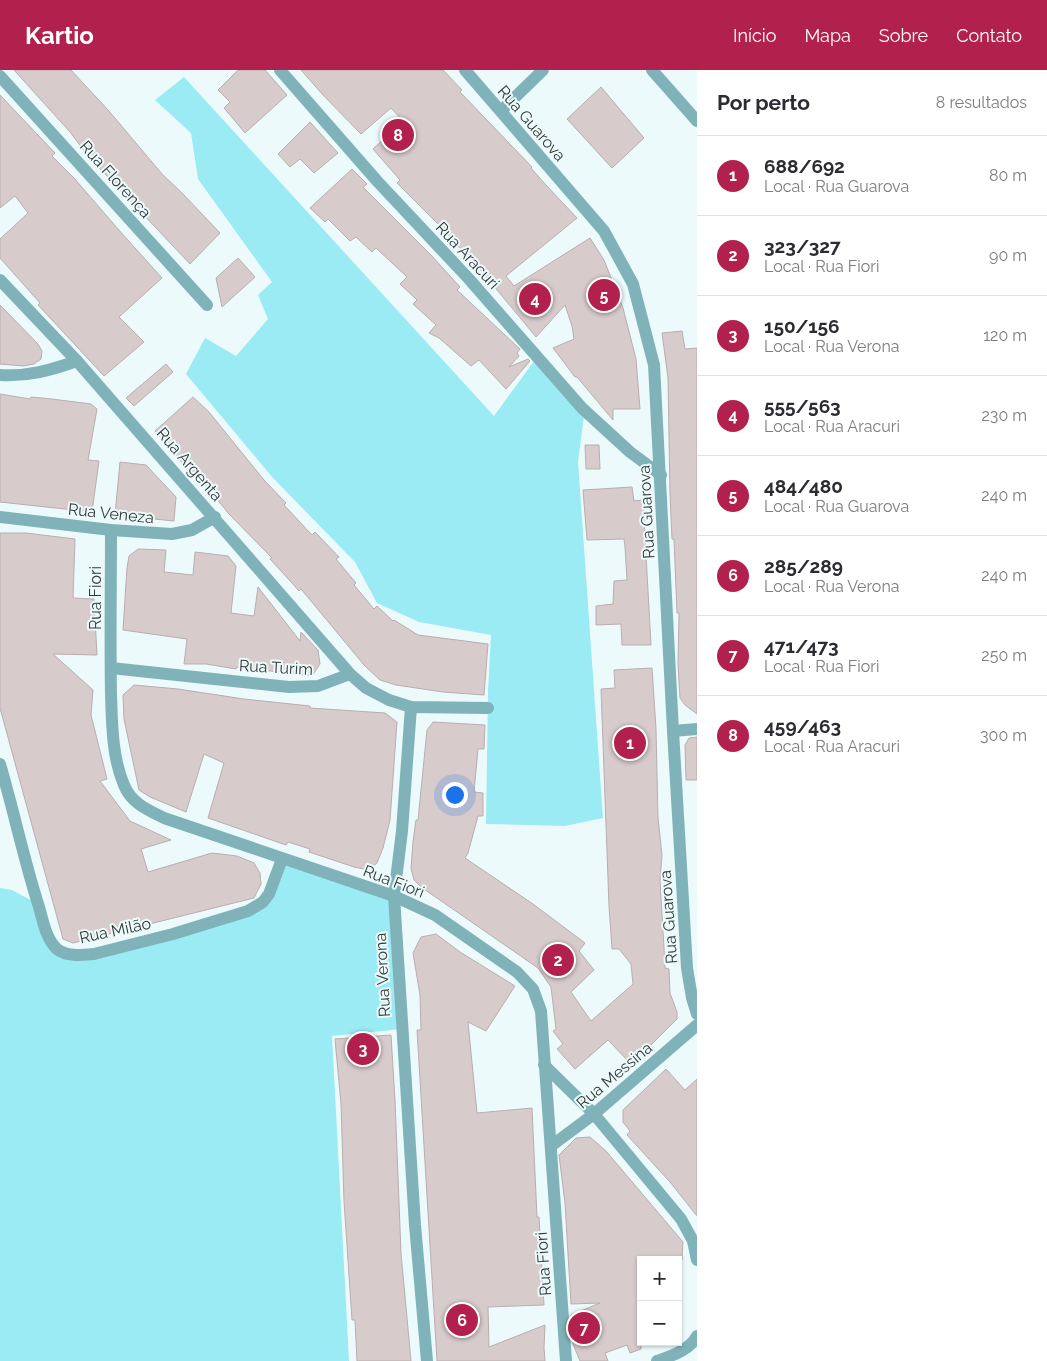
<!DOCTYPE html>
<html lang="pt">
<head>
<meta charset="utf-8">
<style>
  body { margin:0; font-family:Raleway,sans-serif; background:#f2f2f3; color:#2b2b33 }
  .controls { position:absolute; right:15px; bottom:15px; display:grid; overflow:hidden; border-radius:0px; box-shadow:0 1px 4px #0004 }
  .controls button { width:45px; height:45px; display:grid; place-items:center; padding:0; border:0; border-bottom:1px solid #e1e1e2; background:#fff; color:#2b2b33; font:25px sans-serif }
  .you { position:absolute; left:454px; top:724px; width:18px; height:18px; margin:-12px; border:4px solid #fff; border-radius:50%; background:#1a73e8; box-shadow:0 0 0 8px #1a73e833 }
  .badge { display:grid; place-items:center; width:32px; height:32px; border-radius:50%; background:#b2214d; color:#fff; font-size:16px; font-weight:700 }
  .pin { position:absolute; translate:-50% -50%; border:2px solid #fff; box-shadow:0 1px 5px #0006 }
  .list { margin:0; padding:0; list-style:none }
  h2 { display:flex; justify-content:space-between; align-items:center; height:65px; margin:0; padding:0 20px; font-size:21px }
  h2 small { font-size:16px; font-weight:400; color:#7c7c81 }
  .list li { display:grid; grid-template-columns:32px 1fr auto; gap:15px; align-items:center; box-sizing:border-box; height:80px; padding:0 20px; border-top:1px solid #e1e1e2 }
  .list b { display:block; font-size:19px; white-space:nowrap }
  .list p { margin:0; font-size:16px; white-space:nowrap; color:#7c7c81 }
  .list em { font-size:16px; font-style:normal; color:#7c7c81 }
  .map { position:relative; flex:none; width:697px; height:1291px; overflow:hidden }
  header { display:flex; align-items:center; gap:30px; box-sizing:border-box; height:70px; padding:0 25px; background:#b2214d; color:#fff }
  header strong { font-size:24px }
  nav { display:flex; gap:28px; margin-inline-start:auto; font-size:18px }
  main { display:flex }
  aside { flex:1; background:#fff }
  .map>svg:first-child { display:block }
  .green { fill:#9bebf4 }
  .building { fill:#d7cbcc; stroke:#b9adaf }
  .lines { fill:none; stroke-linecap:round; stroke-linejoin:round }
  .street { stroke:#80b3b9; stroke-width:12 }
  .labels { text-anchor:middle; stroke-width:4; stroke-linejoin:round; paint-order:stroke }
  .street-label { font-size:16px; fill:#333838; stroke:#edfafb }
</style>
</head>
<body>
<header>
<strong>Kartio</strong>
<nav><a>Início</a><a>Mapa</a><a>Sobre</a><a>Contato</a></nav>
</header>
<main>
<div class="map">
<svg width="697" height="1291" viewBox="0 0 697 1291">
  <rect width="100%" height="100%" fill="#edfafb"/>
  <g class="green">
    <polygon points="184,7 494,346 537,287 584,346 578,392 603,748 565,756 486,754 488,621 491,565 419,552 377,533 355,492 273,408 186,304 205,268 236,286 268,249 258,225 272,212 198,109 191,63 155,30"/>
    <polygon points="282,789 394,826 402,959 332,966 349,1291 0,1291 0,818 12,820 38,834 57,879 94,884 248,841 273,814"/>
  </g>
  <g class="building">
    <polygon points="14,0 71,0 109,41 162,104 182,123 220,163 190,194 88,86 70,62"/>
    <polygon points="238,0 265,0 287,25 245,63 224,38 230,32 218,20"/>
    <polygon points="301,0 443,0 462,20 460,22 532,97 531,98 545,114 577,148 506,206 514,216 590,168 604,190 623,238 636,289 640,339 613,339 613,350 577,307 575,307 553,278 574,269 572,256 565,235 536,267 468,185 467,186 440,156 397,113 400,110 373,79 403,51 391,38 361,64 323,25"/>
    <polygon points="601,17 644,68 612,98 567,49"/>
    <polygon points="0,25 55,83 52,86 74,108 118,159 162,208 119,247 144,272 104,306 38,235 40,233 0,188 0,169 28,143 15,126 0,138"/>
    <polygon points="310,52 338,83 314,103 300,89 290,97 278,84"/>
    <polygon points="352,99 367,114 363,117 431,185 460,217 457,220 520,279 517,283 519,286 509,297 528,289 530,291 506,319 479,290 471,296 439,268 429,263 436,255 413,234 417,230 400,214 407,207 376,178 372,182 356,167 350,171 328,149 325,152 310,138"/>
    <polygon points="238,188 255,207 222,237 216,208"/>
    <polygon points="0,235 38,274 42,281 41,289 34,294 23,296 0,294"/>
    <polygon points="682,261 685,279 697,278 697,644 685,635 680,628 678,594 679,543 677,543 674,469 672,469 670,424 668,308 662,263"/>
    <polygon points="166,294 173,302 134,336 126,328"/>
    <polygon points="0,324 30,329 31,327 52,329 91,334 97,339 88,390 99,391 92,442 0,432"/>
    <polygon points="193,327 209,342 264,410 286,433 284,435 312,465 315,462 339,487 336,489 356,513 354,515 374,539 377,536 393,551 394,550 418,565 488,574 484,625 443,622 396,615 380,610 364,595 301,519 299,521 292,513 270,489 272,488 229,444 202,411 201,412 184,395 155,361"/>
    <polygon points="585,375 599,375 600,399 586,399"/>
    <polygon points="120,392 146,395 176,427 174,451 115,445"/>
    <polygon points="632,417 634,431 643,430 651,575 622,575 621,554 596,555 596,536 613,534 614,511 627,510 625,477 624,469 587,470 583,420"/>
    <polygon points="0,463 26,463 75,469 73,528 94,529 97,585 53,584 93,620 91,645 107,709 100,711 130,751 171,770 141,779 148,802 212,783 237,786 254,793 260,803 261,814 254,828 73,873 63,869 0,638"/>
    <polygon points="138,479 166,480 164,502 193,505 195,482 228,486 236,496 231,543 254,546 258,517 300,571 301,562 318,580 320,594 312,606 237,597 236,599 206,594 184,594 187,569 123,560 127,498 129,486"/>
    <polygon points="652,598 656,659 658,748 662,785 660,811 664,878 665,898 669,899 670,923 677,942 677,949 646,980 629,992 608,970 575,999 557,979 563,974 553,961 556,959 551,917 538,898 421,817 414,810 411,798 413,772 416,750 418,750 427,660 433,652 485,655 484,679 478,679 474,722 483,723 483,746 478,746 468,783 465,788 533,834 585,873 579,881 594,900 571,922 591,951 633,914 631,894 619,879 612,879 609,836 601,619 615,618 614,600"/>
    <polygon points="134,615 178,619 244,629 310,636 310,638 385,643 397,652 390,750 383,778 377,793 368,800 354,797 309,782 310,779 288,772 286,775 208,748 224,693 204,684 186,742 150,727 139,720 124,649 123,625"/>
    <polygon points="697,667 697,710 686,710 685,675 689,668"/>
    <polygon points="436,864 460,882 515,916 486,961 468,952 477,1043 532,1038 537,1147 539,1147 544,1235 488,1237 489,1277 545,1255 544,1278 545,1291 437,1291 417,960 421,960 420,925 413,883 421,867"/>
    <polygon points="391,965 395,1030 401,1183 411,1291 357,1291 355,1250 352,1250 344,1131 341,1034 335,969"/>
    <polygon points="666,999 685,1020 697,1009 697,1146 670,1112 627,1065 630,1061 623,1052 623,1040"/>
    <polygon points="590,1067 606,1081 683,1172 682,1190 641,1190 641,1279 630,1283 627,1275 605,1283 608,1291 580,1291 573,1274 571,1245 600,1233 571,1234 565,1133 559,1085 576,1068"/>
  </g>
  <g class="lines">
    <g class="street">
      <polyline points="280,0 378,112 469,209 582,338 630,382 661,405"/>
      <polyline points="465,0 604,161 633,214 654,295 673,661 687,898 692,928 697,944"/>
      <polyline points="652,0 697,51"/>
      <polyline points="0,6 207,235"/>
      <polyline points="501,41 543,0"/>
      <polyline points="0,210 77,291 350,604"/>
      <path d="M 0,305 C 28,307 51,300 77,291"/>
      <polyline points="0,447 111,460 172,464 192,460 215,447"/>
      <path d="M 111,460 C 111,515 110,569 111,624 C 112,654 112,687 124,715 C 131,733 148,740 164,748 L 394,826 L 435,845 L 517,902 L 533,919 L 541,941 L 566,1291"/>
      <polyline points="111,598 289,617 318,616 350,604 366,618 389,630 411,637 488,638"/>
      <polyline points="411,637 402,761 394,826 415,1155 427,1291"/>
      <polyline points="673,661 697,659"/>
      <path d="M 0,694 C 14,742 24,790 39,837 C 43,851 46,869 57,879 C 67,887 82,885 94,884 L 173,864 L 248,841 L 263,832 L 269,824 L 282,789"/>
      <polyline points="544,995 594,1044 681,1149 693,1171 697,1190"/>
      <polyline points="551,1076 594,1044 697,955"/>
      <path d="M 657,1291 C 671,1286 690,1280 697,1266"/>
    </g>
  </g>
  <g class="labels">
    <g class="street-label">
      <text transform="translate(532 53) rotate(49)" y="6">Rua Guarova</text>
      <text transform="translate(116 109) rotate(48)" y="6">Rua Florença</text>
      <text transform="translate(468 185) rotate(47)" y="6">Rua Aracuri</text>
      <text transform="translate(190 394) rotate(49)" y="6">Rua Argenta</text>
      <text transform="translate(646 442) rotate(-93)" y="6">Rua Guarova</text>
      <text transform="translate(111 443) rotate(6)" y="6">Rua Veneza</text>
      <text transform="translate(95 528) rotate(-90)" y="6">Rua Fiori</text>
      <text transform="translate(276 597) rotate(3)" y="6">Rua Turim</text>
      <text transform="translate(394 811) rotate(21)" y="6">Rua Fiori</text>
      <text transform="translate(668 847) rotate(-94)" y="6">Rua Guarova</text>
      <text transform="translate(115 860) rotate(-12)" y="6">Rua Milão</text>
      <text transform="translate(382 905) rotate(-93)" y="6">Rua Verona</text>
      <text transform="translate(614 1005) rotate(-40)" y="6">Rua Messina</text>
      <text transform="translate(543 1194) rotate(-94)" y="6">Rua Fiori</text>
    </g>
  </g>
</svg>
<div class="controls">
<button>+</button>
<button>−</button>
</div>
<div class="you"></div>
<div class="pin badge" style="left:630px;top:673px">1</div>
<div class="pin badge" style="left:558px;top:890px">2</div>
<div class="pin badge" style="left:363px;top:979px">3</div>
<div class="pin badge" style="left:535px;top:229px">4</div>
<div class="pin badge" style="left:604px;top:225px">5</div>
<div class="pin badge" style="left:462px;top:1250px">6</div>
<div class="pin badge" style="left:584px;top:1258px">7</div>
<div class="pin badge" style="left:398px;top:65px">8</div>
</div>
<aside>
<h2>Por perto<small>8 resultados</small></h2>
<ul class="list">
<li><span class="badge">1</span><div><b>688/692</b><p>Local · Rua Guarova</p></div><em>80 m</em></li>
<li><span class="badge">2</span><div><b>323/327</b><p>Local · Rua Fiori</p></div><em>90 m</em></li>
<li><span class="badge">3</span><div><b>150/156</b><p>Local · Rua Verona</p></div><em>120 m</em></li>
<li><span class="badge">4</span><div><b>555/563</b><p>Local · Rua Aracuri</p></div><em>230 m</em></li>
<li><span class="badge">5</span><div><b>484/480</b><p>Local · Rua Guarova</p></div><em>240 m</em></li>
<li><span class="badge">6</span><div><b>285/289</b><p>Local · Rua Verona</p></div><em>240 m</em></li>
<li><span class="badge">7</span><div><b>471/473</b><p>Local · Rua Fiori</p></div><em>250 m</em></li>
<li><span class="badge">8</span><div><b>459/463</b><p>Local · Rua Aracuri</p></div><em>300 m</em></li>
</ul>
</aside>
</main>
</body>
</html>
